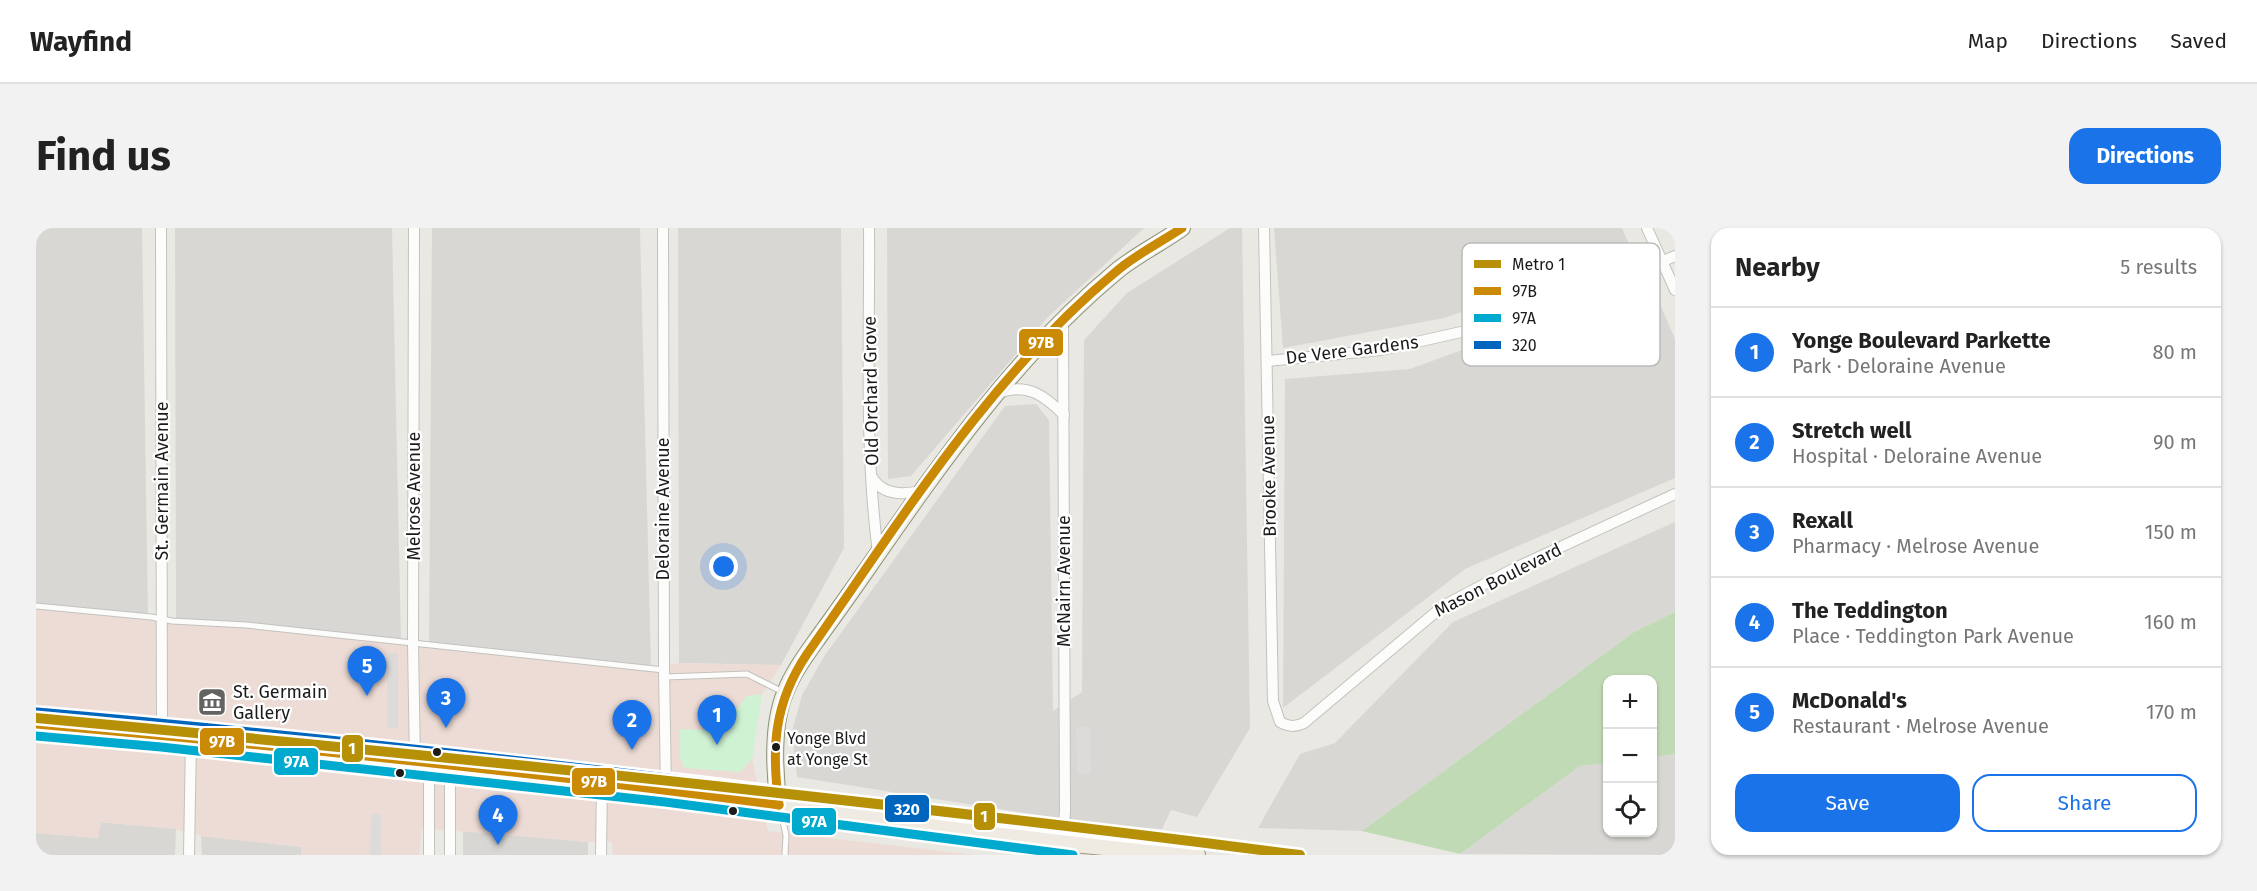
<!DOCTYPE html>
<html lang="en">
<head>
<meta charset="utf-8">
<style>
  body { margin:0; font-family:"Fira Sans",sans-serif; background:#f2f2f2; color:#222 }
  .controls { position:absolute; right:18px; bottom:18px; display:grid; overflow:hidden; border-radius:12px; box-shadow:0 2px 4px #0004 }
  .controls button { width:54px; height:54px; display:grid; place-items:center; padding:0; border:0; border-bottom:2px solid #e0e0e0; background:#fff; color:#222; font:30px sans-serif }
  .you { position:absolute; left:688px; top:339px; width:21px; height:21px; margin:-15px; border:4px solid #fff; border-radius:50%; background:#1a73e8; box-shadow:0 0 0 9px #1a73e833 }
  .badge { display:grid; place-items:center; width:39px; height:39px; border-radius:50%; background:#1a73e8; color:#fff; font-size:20px; font-weight:700 }
  .pin { position:absolute; translate:-50% -50px; filter:drop-shadow(0 2px 3px #0008) }
  .pin::after { content:''; position:absolute; top:32px; width:21px; height:18px; background:inherit; clip-path:polygon(0 0,100% 0,50% 100%) }
  .list { margin:0; padding:0; list-style:none }
  h2 { display:flex; justify-content:space-between; align-items:center; height:78px; margin:0; padding:0 24px; font-size:26px }
  h2 small { font-size:20px; font-weight:400; color:#767676 }
  .list li { display:grid; grid-template-columns:39px 1fr auto; gap:18px; align-items:center; box-sizing:border-box; height:90px; padding:0 24px; border-top:2px solid #e0e0e0 }
  .list b { display:block; font-size:22px; white-space:nowrap }
  .list p { margin:0; font-size:20px; white-space:nowrap; color:#767676 }
  .list em { font-size:20px; font-style:normal; color:#767676 }
  .actions { display:flex; gap:12px; padding:18px 24px }
  .actions a { flex:1; padding:14px 0; border:2px solid #1a73e8; border-radius:18px; text-align:center; font-size:21px; color:#1a73e8 }
  .actions .main { background:#1a73e8; color:#fff }
  .icon { flex:none; width:33px; height:33px; fill:none; stroke:currentColor; stroke-width:2; stroke-linecap:round; stroke-linejoin:round }
  .map { position:relative; flex:none; width:1639px; height:627px; overflow:hidden; border-radius:18px }
  header { display:flex; align-items:center; gap:36px; box-sizing:border-box; height:84px; padding:0 30px; background:#fff; border-bottom:2px solid #e0e0e0 }
  header strong { font-size:28px }
  nav { display:flex; gap:33px; margin-inline-start:auto; font-size:21px }
  .intro { display:flex; align-items:center; justify-content:space-between; box-sizing:border-box; height:144px; padding:0 36px }
  h1 { margin:0; font-size:42px }
  .button { padding:15px 27px; border-radius:18px; background:#1a73e8; color:#fff; font-size:21px; font-weight:700 }
  main { display:flex; gap:36px; padding:0 36px }
  aside { flex:1; background:#fff; border-radius:18px; box-shadow:0 2px 4px #0004 }
  .map>svg:first-child { display:block }
  .residential { fill:#d9d7d4 }
  .commercial { fill:#eddcd6 }
  .forest { fill:#c0dab6 }
  .park { fill:#cff2d3 }
  .parking { fill:#dcdbd9 }
  .lines { fill:none; stroke-linecap:round; stroke-linejoin:round }
  .lane-casing { stroke:#c2c2bf; stroke-width:7 }
  .street-casing { stroke:#c2c2bf; stroke-width:12 }
  .secondary-casing { stroke:#8f937b; stroke-width:18 }
  .primary-casing { stroke:#9f9880; stroke-width:20 }
  .lane { stroke:#fcfcfb; stroke-width:5 }
  .street { stroke:#fcfcfb; stroke-width:10 }
  .secondary { stroke:#f1f1e8; stroke-width:16 }
  .primary { stroke:#f0ebe2; stroke-width:18 }
  .bus-1-casing { stroke:#fff; stroke-width:14 }
  .bus-2-casing { stroke:#fff; stroke-width:14 }
  .bus-3-casing { stroke:#fff; stroke-width:14 }
  .bus-1 { stroke:#cb8a05; stroke-width:9 }
  .bus-2 { stroke:#00a9ce; stroke-width:9 }
  .bus-3 { stroke:#0065bd; stroke-width:9 }
  .metro-1-casing { stroke:#fff; stroke-width:15 }
  .metro-1 { stroke:#b69108; stroke-width:10 }
  .bus-dot { fill:#1b1b1b; stroke:#fff; stroke-width:2 }
  .labels { text-anchor:middle; stroke-width:4.5; stroke-linejoin:round; paint-order:stroke }
  .bus-label { font-size:16px; fill:#1b1b1b; stroke:#fff; text-anchor:start }
  .street-label { font-size:18px; fill:#1b1b1b; stroke:#fff }
  .poi-label { font-size:18px; fill:#1b1b1b; stroke:#fff; text-anchor:start }
  .key { fill:#fff; stroke:#bbb; stroke-width:1.5 }
  .key-label { font-size:16px; fill:#1b1b1b }
  .line-badge { stroke:#fff; stroke-width:2 }
  .badge-label { font-size:16px; text-anchor:middle; font-weight:bold; fill:#fff }
</style>
</head>
<body>
<header>
<strong>Wayfind</strong>
<nav><a>Map</a><a>Directions</a><a>Saved</a></nav>
</header>
<div class="intro"><h1>Find us</h1><a class="button">Directions</a></div>
<main>
<div class="map">
<svg width="1639" height="627" viewBox="0 0 1639 627">
  <rect width="100%" height="100%" fill="#eae8e2"/>
  <g class="residential">
    <polygon points="0,0 106,0 112,388 0,378"/>
    <polygon points="139,0 356,0 365,413 140,395"/>
    <polygon points="396,0 604,0 615,439 393,416"/>
    <polygon points="642,0 805,0 808,320 745,437 643,435"/>
    <polygon points="851,0 1108,0 1011,90 875,248 852,251"/>
    <polygon points="1194,0 1206,0 1214,500 1161,589 1135,582 1126,601 1058,596 761,549 756,504 766,467 789,427 969,178 1000,176 1013,192 1017,483 1046,464 1048,112 1091,65"/>
    <polygon points="1238,0 1586,0 1597,25 1408,90 1247,120"/>
    <polygon points="1614,53 1639,111 1639,250 1429,341 1247,480 1249,151 1374,141"/>
    <polygon points="1639,294 1639,384 1598,404 1326,603 1222,600 1264,526 1299,515 1417,394"/>
    <polygon points="1639,526 1639,627 1424,626 1544,538 1571,535 1572,604 1616,604 1617,529"/>
    <polygon points="64,594 140,601 139,627 0,627 0,605 62,610"/>
    <polygon points="427,602 552,614 552,627 427,627"/>
    <polygon points="165,608 265,619 265,627 166,627"/>
  </g>
  <polygon class="commercial" points="0,378 140,395 365,413 615,439 643,435 745,437 726,466 716,531 732,603 940,627 577,627 576,614 552,614 386,600 383,627 265,627 265,619 165,608 139,601 65,594 62,610 0,605"/>
  <polygon class="forest" points="1639,384 1639,526 1617,529 1616,452 1572,452 1571,535 1544,538 1424,626 1326,603 1598,404"/>
  <polygon class="park" points="726,466 716,531 704,544 649,540 644,531 644,501 682,503 711,468"/>
  <g class="parking">
    <rect x="351" y="425" width="11" height="75"/>
    <polygon points="1040,499 1054,499 1055,546 1041,546"/>
    <polygon points="335,586 345,586 345,627 334,627"/>
  </g>
  <g class="lines">
    <g class="lane-casing">
      <g id="lane">
        <polyline points="0,378 115,389 136,393 210,397 628,442"/>
        <polyline points="629,449 711,446 747,464"/>
        <polyline points="744,581 750,607 749,627"/>
      </g>
    </g>
    <g class="street-casing">
      <g id="street">
        <polyline points="125,0 126,507"/>
        <polyline points="378,0 377,416 379,535"/>
        <polyline points="627,0 628,442 630,562"/>
        <path d="M 833,0 C 834,108 828,218 842,325"/>
        <path d="M 1228,0 L 1237,473 L 1244,494 C 1253,499 1259,499 1268,495 L 1407,378 L 1477,341 L 1639,266"/>
        <polyline points="1611,0 1639,62"/>
        <polyline points="1231,133 1345,122 1434,102 1491,86 1543,68 1639,28"/>
        <path d="M 963,165 C 991,154 1009,168 1028,187"/>
        <path d="M 836,249 C 846,267 867,267 885,263"/>
        <polyline points="393,537 393,627"/>
        <polyline points="1027,614 1029,583 1027,92"/>
        <polyline points="153,627 155,510"/>
        <polyline points="414,627 414,539"/>
        <polyline points="565,627 566,556"/>
      </g>
    </g>
    <g class="secondary-casing">
      <path id="secondary" d="M 743,577 C 738,544 736,496 749,465 C 757,443 773,423 787,403 C 801,384 815,364 829,344 C 904,236 979,127 1082,42 C 1102,26 1125,15 1146,0"/>
    </g>
    <g class="primary-casing">
      <polyline id="primary" points="0,496 126,507 630,562 1027,614 1160,627"/>
    </g>
    <use href="#lane" class="lane"/>
    <use href="#street" class="street"/>
    <use href="#secondary" class="secondary"/>
    <use href="#primary" class="primary"/>
    <g class="bus-1-casing">
      <g id="bus-1">
        <path d="M 0,496 C 248,518 496,544 743,577"/>
        <path d="M 743,577 C 735,520 738,475 771,426 C 865,292 954,147 1082,42 C 1101,26 1125,14 1146,0"/>
      </g>
    </g>
    <g class="bus-2-casing">
      <polyline id="bus-2" points="0,508 125,519 629,574 1037,627"/>
    </g>
    <g class="bus-3-casing">
      <path id="bus-3" d="M 1,484 C 211,502 422,525 631,550 C 808,571 984,598 1161,615"/>
    </g>
    <use href="#bus-1" class="bus-1"/>
    <use href="#bus-2" class="bus-2"/>
    <use href="#bus-3" class="bus-3"/>
    <g class="metro-1-casing">
      <path id="metro-1" d="M 0,490 C 422,529 843,573 1264,627"/>
    </g>
    <use href="#metro-1" class="metro-1"/>
  </g>
  <defs>
    <g id="museum-square" transform="scale(1.5)"><rect x="-9" y="-9" width="18" height="18" rx="4" fill="#636361" stroke="#fff"/><path d="M0-6L6-3V-2H-6V-3ZM-5-1h2V3h-2ZM-1-1h2V3h-2ZM3-1h2V3H3ZM-6 4H6V6H-6Z" fill="#fff"/></g>
  </defs>
  <g fill-rule="evenodd">
    <use href="#museum-square" x="176" y="474"/>
  </g>
  <g class="bus-dot">
    <circle cx="740" cy="519" r="5"/>
    <circle cx="401" cy="524" r="5"/>
    <circle cx="364" cy="545" r="5"/>
    <circle cx="697" cy="583" r="5"/>
  </g>
  <g class="labels">
    <g class="bus-label">
      <text x="751" y="516">Yonge Blvd<tspan x="751" dy="21">at Yonge St</tspan></text>
    </g>
    <g class="street-label">
      <text transform="translate(1316 122) rotate(-7)" y="6">De Vere Gardens</text>
      <text transform="translate(835 163) rotate(-91)" y="6">Old Orchard Grove</text>
      <text transform="translate(1233 248) rotate(-91)" y="6">Brooke Avenue</text>
      <text transform="translate(126 253) rotate(-90)" y="6">St. Germain Avenue</text>
      <text transform="translate(378 268) rotate(-90)" y="6">Melrose Avenue</text>
      <text transform="translate(627 281) rotate(-90)" y="6">Deloraine Avenue</text>
      <text transform="translate(1462 352) rotate(-27)" y="6">Mason Boulevard</text>
      <text transform="translate(1028 353) rotate(-90)" y="6">McNairn Avenue</text>
    </g>
    <g class="poi-label">
      <text x="197" y="470">St. Germain<tspan x="197" dy="21">Gallery</tspan></text>
    </g>
  </g>
  <rect x="1426" y="15" width="198" height="123" rx="9" class="key"/>
  <rect x="1438" y="32" width="27" height="8" fill="#b69108"/>
  <rect x="1438" y="59" width="27" height="8" fill="#cb8a05"/>
  <rect x="1438" y="86" width="27" height="8" fill="#00a9ce"/>
  <rect x="1438" y="113" width="27" height="8" fill="#0065bd"/>
  <g class="key-label">
    <text x="1476" y="42">Metro 1</text>
    <text x="1476" y="69">97B</text>
    <text x="1476" y="96">97A</text>
    <text x="1476" y="123">320</text>
  </g>
  <g class="line-badge">
    <rect x="982" y="100" width="46" height="29" rx="6" fill="#cb8a05"/>
    <rect x="163" y="499" width="46" height="29" rx="6" fill="#cb8a05"/>
    <rect x="305" y="506" width="23" height="29" rx="6" fill="#b69108"/>
    <rect x="237" y="519" width="46" height="29" rx="6" fill="#00a9ce"/>
    <rect x="535" y="539" width="45" height="29" rx="6" fill="#cb8a05"/>
    <rect x="848" y="566" width="46" height="29" rx="6" fill="#0065bd"/>
    <rect x="937" y="574" width="23" height="29" rx="6" fill="#b69108"/>
    <rect x="755" y="579" width="46" height="29" rx="6" fill="#00a9ce"/>
  </g>
  <g class="badge-label">
    <text x="1005" y="120">97B</text>
    <text x="186" y="519">97B</text>
    <text x="316" y="526">1</text>
    <text x="260" y="539">97A</text>
    <text x="558" y="559">97B</text>
    <text x="871" y="587">320</text>
    <text x="948" y="594">1</text>
    <text x="778" y="599">97A</text>
  </g>
</svg>
<div class="controls">
<button>+</button>
<button>−</button>
<button><svg class="icon" aria-label="locate" viewBox="0 0 24 24"><circle cx="12" cy="12" r="6"/><path d="M12 2v4M12 18v4M2 12h4M18 12h4"/></svg></button>
</div>
<div class="you"></div>
<div class="pin badge" style="left:681px;top:517px">1</div>
<div class="pin badge" style="left:596px;top:522px">2</div>
<div class="pin badge" style="left:410px;top:500px">3</div>
<div class="pin badge" style="left:462px;top:617px">4</div>
<div class="pin badge" style="left:331px;top:468px">5</div>
</div>
<aside>
<h2>Nearby<small>5 results</small></h2>
<ul class="list">
<li><span class="badge">1</span><div><b>Yonge Boulevard Parkette</b><p>Park · Deloraine Avenue</p></div><em>80 m</em></li>
<li><span class="badge">2</span><div><b>Stretch well</b><p>Hospital · Deloraine Avenue</p></div><em>90 m</em></li>
<li><span class="badge">3</span><div><b>Rexall</b><p>Pharmacy · Melrose Avenue</p></div><em>150 m</em></li>
<li><span class="badge">4</span><div><b>The Teddington</b><p>Place · Teddington Park Avenue</p></div><em>160 m</em></li>
<li><span class="badge">5</span><div><b>McDonald's</b><p>Restaurant · Melrose Avenue</p></div><em>170 m</em></li>
</ul>
<div class="actions"><a class="main">Save</a><a>Share</a></div>
</aside>
</main>
</body>
</html>
